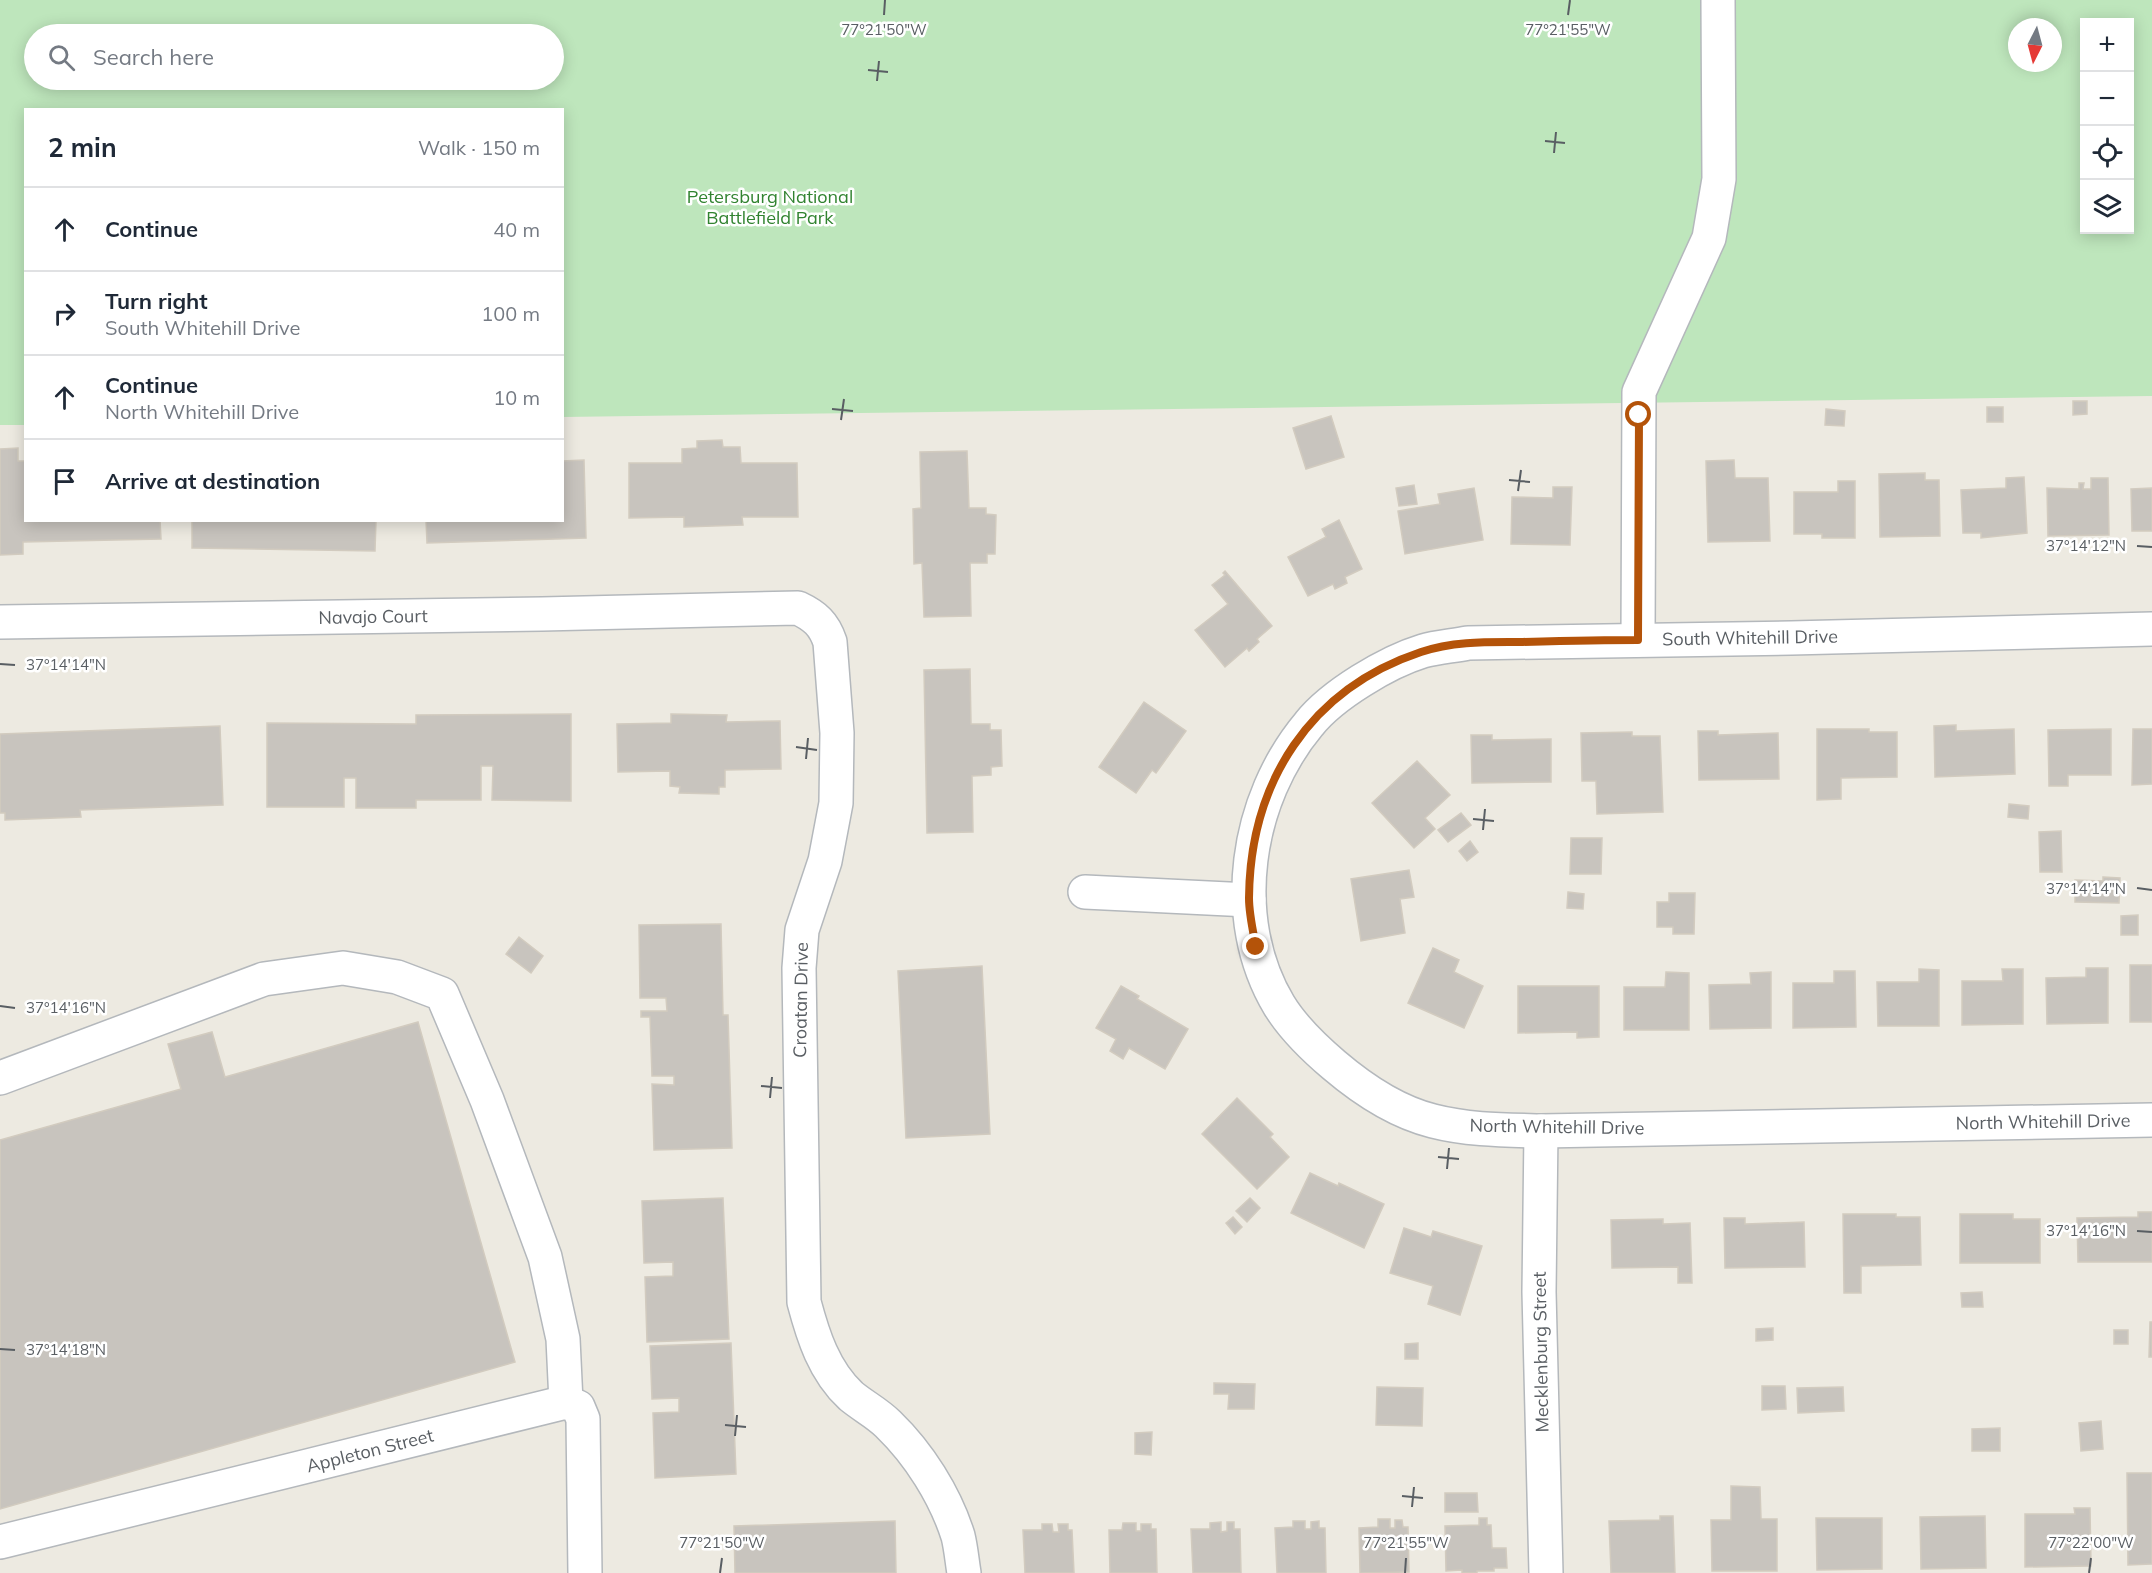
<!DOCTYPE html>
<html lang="en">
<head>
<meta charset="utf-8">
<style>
  body { margin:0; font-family:Mulish,sans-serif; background:#f6f6f7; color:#1f2937 }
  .controls { position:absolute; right:18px; top:18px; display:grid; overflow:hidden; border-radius:0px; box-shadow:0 3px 15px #0003 }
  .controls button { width:54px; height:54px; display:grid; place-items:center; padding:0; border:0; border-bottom:2px solid #e0e1e3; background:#fff; color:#1f2937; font:30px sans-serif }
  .compass { position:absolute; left:2008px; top:18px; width:54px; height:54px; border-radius:50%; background:#fff; box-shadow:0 3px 15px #0003; rotate:186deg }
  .stop { position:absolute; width:18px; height:18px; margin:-14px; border:4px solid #b45309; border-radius:50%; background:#fff }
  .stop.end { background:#b45309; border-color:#fff; box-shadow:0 2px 6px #0008 }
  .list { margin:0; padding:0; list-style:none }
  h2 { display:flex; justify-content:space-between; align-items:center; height:78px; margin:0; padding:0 24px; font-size:26px }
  h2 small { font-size:20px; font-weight:400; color:#747a83 }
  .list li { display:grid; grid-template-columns:39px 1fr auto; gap:18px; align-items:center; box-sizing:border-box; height:84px; padding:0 24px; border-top:2px solid #e0e1e3 }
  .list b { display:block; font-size:22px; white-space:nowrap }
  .list p { margin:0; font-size:20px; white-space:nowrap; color:#747a83 }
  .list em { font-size:20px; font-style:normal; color:#747a83 }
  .icon { flex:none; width:33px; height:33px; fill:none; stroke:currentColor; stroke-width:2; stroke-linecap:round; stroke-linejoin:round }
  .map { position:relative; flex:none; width:2152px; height:1573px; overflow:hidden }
  .search { position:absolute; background:#fff; box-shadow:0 3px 15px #0003; left:24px; top:24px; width:540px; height:66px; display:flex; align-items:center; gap:15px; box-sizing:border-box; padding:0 21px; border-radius:33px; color:#747a83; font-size:22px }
  .panel { position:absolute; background:#fff; box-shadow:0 3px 15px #0003; left:24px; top:108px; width:540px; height:414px; border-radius:0px }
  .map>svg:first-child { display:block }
  .green { fill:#bee6bc; fill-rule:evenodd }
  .building { fill:#c8c4be; stroke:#d2cbbf; stroke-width:1.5 }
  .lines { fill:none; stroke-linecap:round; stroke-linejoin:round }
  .minor-casing { stroke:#b4b8bc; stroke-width:36 }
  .minor { stroke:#fff; stroke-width:33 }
  .route { stroke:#b45309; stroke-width:8 }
  .ticks { fill:none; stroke:#595e63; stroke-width:2 }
  .labels { text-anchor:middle; stroke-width:5; stroke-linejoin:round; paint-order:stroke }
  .park-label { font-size:18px; fill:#318330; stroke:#fff }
  .street-label { font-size:18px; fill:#595e63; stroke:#fff }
  .ticks-label { font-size:15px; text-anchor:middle; fill:#595e63; stroke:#fff; stroke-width:5; stroke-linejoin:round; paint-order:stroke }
</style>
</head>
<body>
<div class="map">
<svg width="2152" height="1573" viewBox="0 0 2152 1573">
  <rect width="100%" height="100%" fill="#edeae1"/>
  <path class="green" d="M 0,0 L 2152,0 L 2152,396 L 563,417 L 562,110 L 26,110 L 25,425 L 0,425 ZM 2084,22 L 2130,22 L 2130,230 L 2084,230 ZM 2017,27 L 2053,27 L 2053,63 L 2017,63 ZM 34,34 L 554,34 L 554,80 L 34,80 Z"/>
  <g class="building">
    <polygon points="2073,401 2087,401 2087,414 2073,415"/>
    <rect x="1987" y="407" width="16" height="15"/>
    <polygon points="1826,409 1845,411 1844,426 1825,425"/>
    <polygon points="1331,416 1344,457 1306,469 1293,428"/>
    <polygon points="722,440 723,447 740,447 741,463 797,463 798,517 742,517 743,525 684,527 684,517 629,518 629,463 682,463 682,449 697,448 697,441"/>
    <polygon points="18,448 18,461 26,461 26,520 160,520 161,539 23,542 23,554 0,555 0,449"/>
    <polygon points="967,451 969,508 986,508 986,514 996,515 995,554 987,554 987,563 970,563 971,616 924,617 922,563 914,564 913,509 921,508 920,452"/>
    <polygon points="584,460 586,538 427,543 426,520 562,520 562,461"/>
    <polygon points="1734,460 1735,478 1768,478 1770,541 1708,542 1706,461"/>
    <polygon points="1925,473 1925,480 1939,480 1940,536 1880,537 1879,474"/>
    <polygon points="2024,477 2027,533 1981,538 1981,533 1963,533 1961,490 2006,488 2006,478"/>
    <polygon points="2091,478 2108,478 2109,535 2048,536 2047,488 2079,489 2079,483 2084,483 2083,489 2091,489"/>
    <polygon points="1838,481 1855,481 1855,538 1822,538 1822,534 1794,534 1794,492 1838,492"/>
    <polygon points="1414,485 1417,504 1399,506 1396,488"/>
    <polygon points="1553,487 1572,487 1570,545 1511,544 1512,497 1553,498"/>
    <polygon points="1474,488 1483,540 1405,554 1398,511 1440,504 1438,494"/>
    <polygon points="2152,488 2152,531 2132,531 2131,489"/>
    <polygon points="192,520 376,520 375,551 192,548"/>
    <polygon points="1339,520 1362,569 1345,577 1347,583 1335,589 1333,584 1308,596 1288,557 1326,537 1322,529"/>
    <polygon points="1225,571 1272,626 1257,639 1259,642 1249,651 1247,648 1225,667 1195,630 1228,604 1212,585 1225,575 1223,573"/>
    <polygon points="970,669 971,724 990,724 990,730 1001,730 1002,766 991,767 991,775 972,776 973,832 927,833 924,670"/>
    <polygon points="1144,702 1186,731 1156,773 1152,770 1136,793 1099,767"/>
    <polygon points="571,714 571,801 492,800 493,766 481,766 481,800 416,800 416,808 356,808 356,778 344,778 344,807 267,807 267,723 416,724 416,715"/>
    <polygon points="671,714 727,715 726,722 780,721 781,769 725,770 725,787 719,787 719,794 679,793 680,787 670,786 670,771 618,772 617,724 671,723"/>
    <polygon points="1956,725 1956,731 2014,729 2015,774 1935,777 1934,726"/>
    <polygon points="220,726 223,805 80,810 81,817 5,820 5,813 0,813 0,734"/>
    <polygon points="1817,729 1869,729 1869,732 1897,732 1897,777 1841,778 1841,799 1817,800"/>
    <polygon points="2111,729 2111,775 2068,775 2068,786 2049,786 2048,730"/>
    <polygon points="2133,729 2152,729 2152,784 2132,785"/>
    <polygon points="1698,731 1718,731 1718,735 1778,733 1779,779 1699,780"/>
    <polygon points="1632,732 1632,736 1660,736 1663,812 1597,814 1596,781 1582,781 1581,733"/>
    <polygon points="1471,735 1492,735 1492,740 1551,739 1551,782 1472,783"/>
    <polygon points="1417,761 1450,795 1425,818 1435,829 1414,848 1372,803"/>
    <polygon points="2009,804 2029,806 2028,819 2008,817"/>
    <polygon points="1461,813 1471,825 1448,842 1438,830"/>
    <polygon points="2061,831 2062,872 2040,872 2039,832"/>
    <polygon points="1571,838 1602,838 1601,874 1570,874"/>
    <polygon points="1470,841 1478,852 1467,861 1459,851"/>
    <polygon points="1409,870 1414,897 1400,899 1405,933 1361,941 1351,879"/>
    <polygon points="2103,877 2120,878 2119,903 2075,902 2075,880 2103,881"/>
    <polygon points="1568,892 1584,894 1583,909 1567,908"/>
    <polygon points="1669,893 1695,893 1694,934 1673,934 1673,927 1657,927 1657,902 1669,902"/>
    <polygon points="2138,915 2138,935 2121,935 2121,916"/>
    <polygon points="721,924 723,1015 728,1015 732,1148 654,1150 652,1084 674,1085 674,1076 652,1076 650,1017 641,1017 641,1011 667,1011 666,998 640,998 639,925"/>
    <polygon points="519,937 543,956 531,973 506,954"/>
    <polygon points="1433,948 1459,960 1454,972 1483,986 1464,1028 1408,1003"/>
    <rect x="2130" y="965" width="22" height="57"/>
    <polygon points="982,966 990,1134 906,1138 898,971"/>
    <polygon points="2086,968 2108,968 2108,1023 2047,1024 2046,978 2086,977"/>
    <polygon points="1919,969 1939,970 1939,1026 1878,1026 1877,982 1919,982"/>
    <polygon points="2002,969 2023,969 2023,1024 1962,1025 1962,981 2003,981"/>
    <polygon points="1834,971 1855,971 1856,1027 1793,1028 1793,983 1834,983"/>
    <polygon points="1666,972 1689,973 1689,1030 1624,1030 1624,987 1665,987"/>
    <polygon points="1771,972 1771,1028 1710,1029 1709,985 1751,984 1750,973"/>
    <polygon points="1121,986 1139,996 1137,999 1188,1029 1165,1069 1129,1048 1123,1059 1110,1051 1116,1039 1096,1028"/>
    <polygon points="1518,986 1599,986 1599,1037 1577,1038 1577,1032 1518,1033"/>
    <polygon points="418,1022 515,1362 0,1509 0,1140 181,1089 168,1044 212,1032 225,1077"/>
    <polygon points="1237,1098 1273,1134 1270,1137 1289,1157 1257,1189 1202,1134"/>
    <polygon points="1310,1173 1338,1186 1339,1183 1384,1204 1364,1248 1291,1213"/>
    <polygon points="723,1198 729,1339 647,1342 645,1277 673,1276 673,1262 644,1263 642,1201"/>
    <polygon points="1250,1198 1260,1208 1247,1222 1236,1211"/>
    <polygon points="2138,1212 2152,1212 2152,1262 2078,1262 2077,1218 2138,1217"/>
    <polygon points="1843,1214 1896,1214 1896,1217 1920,1217 1921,1265 1861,1266 1861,1293 1844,1293"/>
    <polygon points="1960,1214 2013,1214 2013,1219 2040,1219 2040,1263 1960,1263"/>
    <polygon points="1233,1217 1242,1227 1235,1234 1226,1223"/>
    <polygon points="1724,1218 1745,1218 1745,1224 1804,1222 1805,1267 1725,1268"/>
    <polygon points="1663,1219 1663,1224 1690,1223 1692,1283 1678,1283 1678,1267 1612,1268 1611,1220"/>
    <polygon points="1404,1228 1431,1237 1433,1231 1482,1246 1460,1315 1428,1304 1433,1286 1390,1273"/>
    <polygon points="1982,1292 1983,1307 1962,1307 1961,1293"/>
    <polygon points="2150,1322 2152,1322 2152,1357 2149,1357"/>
    <polygon points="1773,1328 1773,1340 1756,1341 1756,1329"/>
    <rect x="2114" y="1330" width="14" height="14"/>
    <polygon points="731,1343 736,1474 655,1478 653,1413 679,1412 679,1398 652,1399 650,1346"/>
    <polygon points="1418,1343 1418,1359 1405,1359 1405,1344"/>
    <polygon points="1214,1383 1255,1384 1254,1409 1228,1409 1229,1394 1214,1394"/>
    <polygon points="1762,1386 1785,1386 1786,1409 1762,1410"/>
    <polygon points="1377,1387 1423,1388 1422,1426 1376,1425"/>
    <polygon points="1843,1387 1844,1411 1798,1413 1797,1388"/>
    <polygon points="2101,1421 2103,1449 2081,1451 2079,1423"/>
    <polygon points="2000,1428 2000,1451 1972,1451 1972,1429"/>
    <polygon points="1152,1432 1151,1455 1135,1454 1135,1433"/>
    <polygon points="2127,1473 2152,1473 2152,1564 2128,1565"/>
    <polygon points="1731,1486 1760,1487 1761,1519 1777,1519 1777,1571 1712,1571 1711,1520 1731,1520"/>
    <polygon points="1445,1493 1477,1493 1478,1512 1445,1512"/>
    <polygon points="2074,1508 2090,1508 2091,1566 2025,1567 2025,1514 2075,1514"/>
    <polygon points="1660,1516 1673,1516 1675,1573 1611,1573 1609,1521 1660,1520"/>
    <polygon points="1985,1516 1986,1568 1921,1569 1920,1517"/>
    <polygon points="1479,1518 1487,1518 1487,1525 1491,1525 1492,1548 1506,1548 1507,1568 1494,1568 1494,1571 1477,1571 1477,1573 1462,1573 1462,1570 1446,1571 1445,1526 1479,1525"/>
    <polygon points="1816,1518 1882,1518 1882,1569 1817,1570"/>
    <polygon points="1378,1519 1390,1519 1390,1528 1395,1528 1395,1520 1402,1520 1403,1527 1408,1527 1409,1572 1360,1573 1359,1528 1378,1527"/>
    <polygon points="895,1521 896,1573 735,1573 734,1526"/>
    <polygon points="1293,1521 1305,1521 1305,1529 1311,1529 1311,1522 1319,1521 1319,1528 1325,1528 1326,1573 1277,1573 1275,1528 1293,1527"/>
    <polygon points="1221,1522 1221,1532 1227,1531 1227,1522 1234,1522 1234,1529 1240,1529 1241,1573 1193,1573 1191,1529 1210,1529 1210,1523"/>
    <polygon points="1123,1523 1136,1523 1136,1531 1141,1531 1141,1524 1151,1524 1151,1529 1156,1529 1157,1573 1110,1573 1109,1530 1122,1530"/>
    <polygon points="1042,1524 1052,1524 1053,1532 1059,1532 1058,1524 1068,1524 1068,1530 1072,1530 1074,1573 1025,1573 1023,1530 1042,1530"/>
  </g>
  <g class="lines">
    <g class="minor-casing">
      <g id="minor">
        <path d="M 0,622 L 542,614 L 798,608 C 815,616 824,624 830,642 L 837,733 L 836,803 L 825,861 L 802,930 L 799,968 L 804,1302 C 813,1336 824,1371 851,1396 C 863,1406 877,1413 888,1424 C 919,1454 945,1495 958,1536 C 961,1548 962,1561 964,1573"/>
        <path d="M 2152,629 L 1791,638 L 1468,643 C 1453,646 1437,647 1423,651 C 1387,662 1332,695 1309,724 C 1246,799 1227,918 1279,1005 C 1293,1028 1314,1048 1334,1065 C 1361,1088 1397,1112 1433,1121 C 1468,1130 1504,1130 1541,1131 L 2152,1120"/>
        <polyline points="1638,640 1639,392 1709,238 1719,179 1718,0"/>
        <polyline points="1085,892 1249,900"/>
        <polyline points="0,1078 264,979 343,968 397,977 442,994 487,1100 545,1257 563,1339 566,1402"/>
        <polyline points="1541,1131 1539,1292 1546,1573"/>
        <polyline points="0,1542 566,1402 578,1407 583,1419 585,1573"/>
      </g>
    </g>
    <use href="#minor" class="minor"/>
  </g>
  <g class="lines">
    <path class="route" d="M 1256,947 C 1253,931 1249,914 1249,898 C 1250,782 1310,689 1421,652 C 1453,641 1487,642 1520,642 C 1560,641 1599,640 1638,640 L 1639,415"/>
  </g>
  <path class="ticks" d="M 884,15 L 885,0M 1568,15 L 1570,0M 868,70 L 888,72M 877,81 L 879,61M 1545,141 L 1565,143M 1554,153 L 1556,132M 832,409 L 853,411M 841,420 L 844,399M 1509,480 L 1530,482M 1518,491 L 1521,470M 2137,546 L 2152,547M 0,664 L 15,665M 796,747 L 817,750M 806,759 L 808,738M 1473,819 L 1494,821M 1483,830 L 1485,809M 2137,888 L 2152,890M 0,1006 L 15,1008M 761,1086 L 782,1088M 770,1098 L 772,1077M 1438,1157 L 1459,1159M 1447,1169 L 1449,1148M 2137,1231 L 2152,1232M 0,1349 L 15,1350M 725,1425 L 746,1427M 735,1436 L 737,1415M 1402,1496 L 1423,1498M 1412,1507 L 1414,1487M 720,1573 L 722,1558M 1405,1573 L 1406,1558M 2089,1573 L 2091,1558"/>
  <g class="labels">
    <g class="park-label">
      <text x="770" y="203">Petersburg National<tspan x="770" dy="21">Battlefield Park</tspan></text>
    </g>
    <g class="street-label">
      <text transform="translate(373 617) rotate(-1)" y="6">Navajo Court</text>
      <text transform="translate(1750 638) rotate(-1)" y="6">South Whitehill Drive</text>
      <text transform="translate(801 1000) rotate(-89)" y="6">Croatan Drive</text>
      <text transform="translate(2043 1122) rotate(-1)" y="6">North Whitehill Drive</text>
      <text transform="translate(1557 1127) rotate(1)" y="6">North Whitehill Drive</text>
      <text transform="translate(1541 1352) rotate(-91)" y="6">Mecklenburg Street</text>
      <text transform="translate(370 1451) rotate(-14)" y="6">Appleton Street</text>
    </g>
  </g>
  <g class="ticks-label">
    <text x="884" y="35">77°21'50"W</text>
    <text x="1568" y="35">77°21'55"W</text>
    <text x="2086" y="551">37°14'12"N</text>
    <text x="66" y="670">37°14'14"N</text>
    <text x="2086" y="894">37°14'14"N</text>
    <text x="66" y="1013">37°14'16"N</text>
    <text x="2086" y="1236">37°14'16"N</text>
    <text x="66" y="1355">37°14'18"N</text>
    <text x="722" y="1548">77°21'50"W</text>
    <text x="1406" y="1548">77°21'55"W</text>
    <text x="2091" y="1548">77°22'00"W</text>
  </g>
</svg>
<div class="controls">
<button>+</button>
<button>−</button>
<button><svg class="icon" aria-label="locate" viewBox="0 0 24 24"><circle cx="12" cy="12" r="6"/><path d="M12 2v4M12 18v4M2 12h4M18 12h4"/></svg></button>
<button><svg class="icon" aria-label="layers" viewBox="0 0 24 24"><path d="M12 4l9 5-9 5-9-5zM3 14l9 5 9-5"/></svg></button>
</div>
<svg class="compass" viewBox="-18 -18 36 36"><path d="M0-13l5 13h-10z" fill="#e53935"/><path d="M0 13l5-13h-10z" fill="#747a83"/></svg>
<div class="stop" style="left:1639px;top:415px"></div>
<div class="stop end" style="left:1256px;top:947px"></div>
<div class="search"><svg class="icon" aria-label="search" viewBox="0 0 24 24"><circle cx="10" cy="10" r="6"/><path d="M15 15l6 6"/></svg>Search here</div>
<section class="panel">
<h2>2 min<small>Walk · 150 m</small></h2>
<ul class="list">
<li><svg class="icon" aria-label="ahead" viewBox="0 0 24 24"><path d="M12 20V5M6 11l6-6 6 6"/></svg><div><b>Continue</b></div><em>40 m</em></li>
<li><svg class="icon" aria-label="right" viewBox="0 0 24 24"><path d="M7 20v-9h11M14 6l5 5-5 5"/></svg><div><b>Turn right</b><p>South Whitehill Drive</p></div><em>100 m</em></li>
<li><svg class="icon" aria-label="ahead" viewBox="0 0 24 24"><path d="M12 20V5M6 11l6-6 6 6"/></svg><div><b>Continue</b><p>North Whitehill Drive</p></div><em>10 m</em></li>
<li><svg class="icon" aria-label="arrive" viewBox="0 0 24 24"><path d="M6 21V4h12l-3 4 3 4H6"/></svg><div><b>Arrive at destination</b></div></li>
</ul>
</section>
</div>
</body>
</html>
